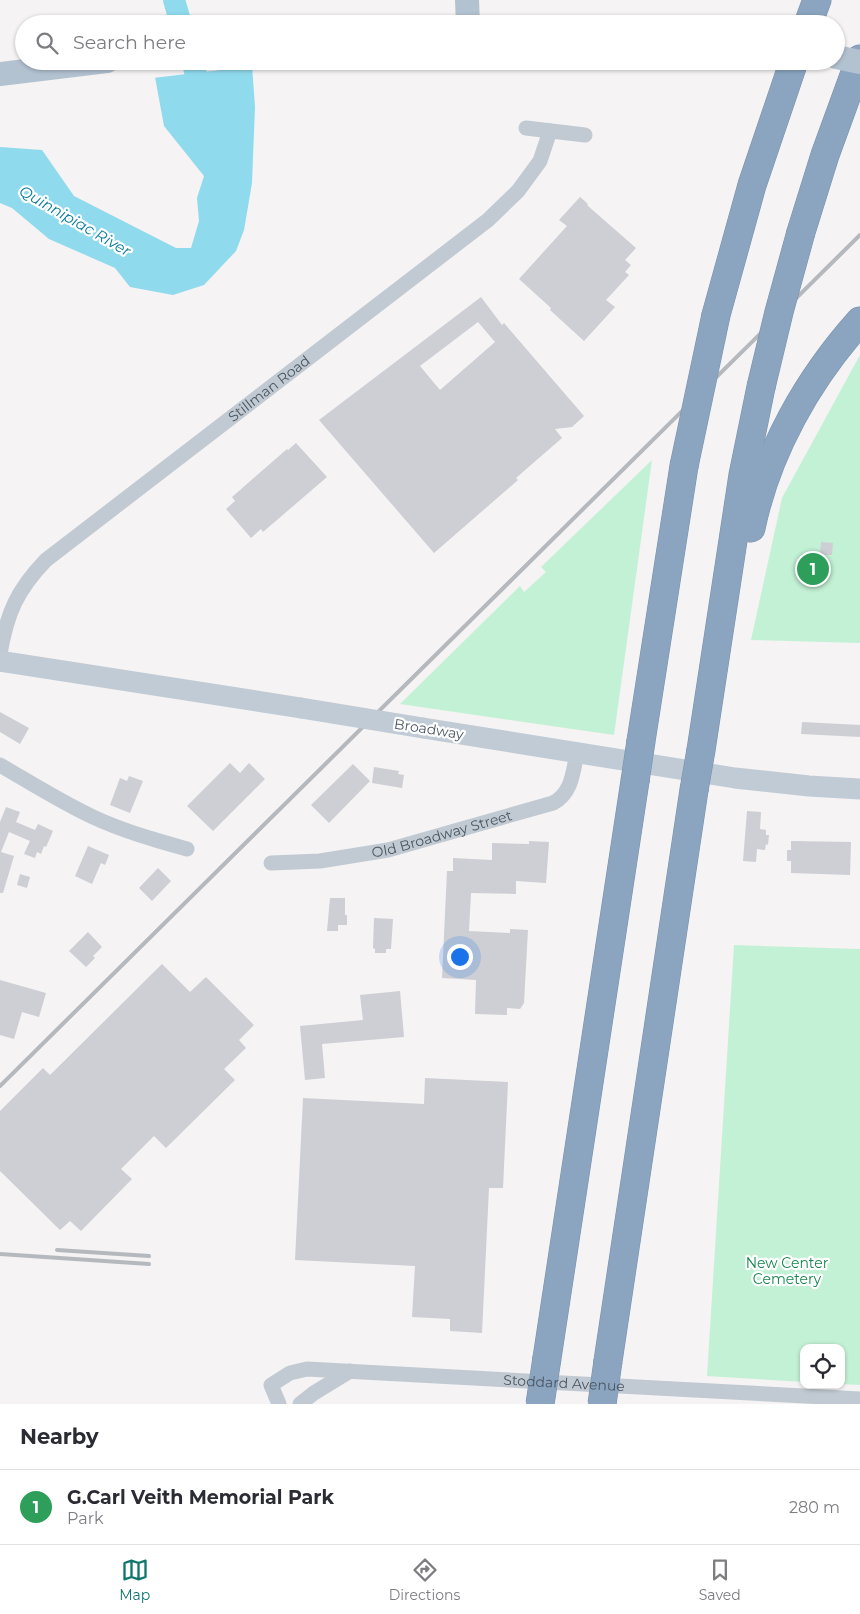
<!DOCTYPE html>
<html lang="en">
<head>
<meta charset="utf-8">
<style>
  body { margin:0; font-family:Montserrat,sans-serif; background:#f7f7f7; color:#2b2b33 }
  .controls { position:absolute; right:15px; bottom:15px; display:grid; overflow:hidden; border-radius:10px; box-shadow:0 1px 4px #0004 }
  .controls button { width:45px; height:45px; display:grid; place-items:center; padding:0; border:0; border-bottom:1px solid #e1e1e2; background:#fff; color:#2b2b33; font:25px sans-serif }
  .you { position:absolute; left:459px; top:956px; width:18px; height:18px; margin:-12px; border:4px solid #fff; border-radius:50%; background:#1a73e8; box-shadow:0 0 0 8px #1a73e833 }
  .badge { display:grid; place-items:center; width:32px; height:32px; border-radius:50%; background:#0f766e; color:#fff; font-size:16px; font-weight:700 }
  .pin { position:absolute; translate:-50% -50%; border:2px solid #fff; box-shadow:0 1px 5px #0006 }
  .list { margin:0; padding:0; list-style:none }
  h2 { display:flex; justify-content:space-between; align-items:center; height:65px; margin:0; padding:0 20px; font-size:21px }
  h2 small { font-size:16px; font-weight:400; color:#7c7c81 }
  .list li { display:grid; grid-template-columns:32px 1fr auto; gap:15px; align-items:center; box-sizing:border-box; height:75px; padding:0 20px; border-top:1px solid #e1e1e2 }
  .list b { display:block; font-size:19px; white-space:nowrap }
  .list p { margin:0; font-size:16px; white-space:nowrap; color:#7c7c81 }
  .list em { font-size:16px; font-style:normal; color:#7c7c81 }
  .icon { flex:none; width:28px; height:28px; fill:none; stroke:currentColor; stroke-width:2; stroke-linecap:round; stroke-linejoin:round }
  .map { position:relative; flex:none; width:860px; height:1404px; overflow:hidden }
  .search { position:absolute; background:#fff; box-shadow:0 1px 4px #0004; left:15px; right:15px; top:15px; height:55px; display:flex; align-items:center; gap:12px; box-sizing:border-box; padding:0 18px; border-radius:28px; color:#7c7c81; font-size:19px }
  .sheet { height:140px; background:#fff }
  nav { display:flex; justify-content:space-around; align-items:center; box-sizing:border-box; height:70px; border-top:1px solid #e1e1e2; background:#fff; font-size:14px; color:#7c7c81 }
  nav a { display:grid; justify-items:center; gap:2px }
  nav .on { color:#0f766e }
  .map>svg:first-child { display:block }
  .green { fill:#c3f1d5 }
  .water { fill:#90daee }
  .pier { fill:#f5f3f3 }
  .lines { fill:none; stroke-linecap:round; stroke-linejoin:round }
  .river { stroke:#90daee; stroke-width:22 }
  .building { fill:#cdcfd5; fill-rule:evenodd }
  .highway-casing { stroke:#7690ad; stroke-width:29 }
  .street { stroke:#c1cad2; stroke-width:15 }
  .secondary { stroke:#c1cbd6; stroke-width:21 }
  .primary { stroke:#b3c2d1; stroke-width:24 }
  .highway { stroke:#8ba5c1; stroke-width:28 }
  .rail { stroke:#b5b8bd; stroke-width:4 }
  .highway-bridge-casing { stroke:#7690ad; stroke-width:29; stroke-linecap:butt }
  .secondary-bridge { stroke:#c1cbd6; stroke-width:21 }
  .primary-bridge { stroke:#b3c2d1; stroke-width:24 }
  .highway-bridge { stroke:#8ba5c1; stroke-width:28 }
  .labels { text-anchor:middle; stroke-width:4.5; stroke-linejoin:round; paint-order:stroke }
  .street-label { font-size:14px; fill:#4a5661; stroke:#fff }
  .park-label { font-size:14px; fill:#17864f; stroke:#fff }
  .water-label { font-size:15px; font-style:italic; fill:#0c7c9b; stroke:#fff }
</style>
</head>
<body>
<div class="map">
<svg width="860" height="1404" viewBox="0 0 860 1404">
  <rect width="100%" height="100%" fill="#f5f3f3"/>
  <g class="green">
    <polygon points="860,355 860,643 751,640 782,498"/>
    <polygon points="652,460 614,735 400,704 520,586 524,592 546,572 541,567"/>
    <polygon points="734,945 860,949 860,1385 841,1384 841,1348 804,1348 804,1382 707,1376"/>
  </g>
  <polygon class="water" points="252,66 255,107 252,183 244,230 236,251 204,285 173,295 130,287 115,268 49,239 12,208 0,203 0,147 42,150 74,196 176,248 191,248 199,221 197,198 204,176 164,126 155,77"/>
  <polygon class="pier" points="251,64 254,66 153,78 155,75"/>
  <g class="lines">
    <g class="river">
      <polyline points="174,0 181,24"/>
      <polyline points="192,61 204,101"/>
    </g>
  </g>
  <g class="building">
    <polygon points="580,197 587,203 588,206 636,248 625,260 631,265 625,272 629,275 606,300 615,307 584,341 550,310 551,308 519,279 567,226 559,220"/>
    <path d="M 481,297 L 502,325 L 504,323 L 584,416 L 572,427 L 555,429 L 562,438 L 516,478 L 518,480 L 434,553 L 319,420 ZM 478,322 L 495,342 L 440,390 L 420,366 Z"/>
    <polygon points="296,443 327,477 263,532 261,529 251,538 226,509 235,501 232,497 287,449 288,450"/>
    <polygon points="821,542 833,543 832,555 820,555"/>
    <polygon points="0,712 29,728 20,744 0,732"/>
    <polygon points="802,722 860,725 860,737 801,734"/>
    <polygon points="230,763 240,773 249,763 265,779 213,831 187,806"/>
    <polygon points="353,764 370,781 329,823 311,805"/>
    <polygon points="374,767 399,771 398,774 404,775 402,788 372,783"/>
    <polygon points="129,776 143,781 130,813 110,805 120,778 127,781"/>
    <polygon points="6,807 20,812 16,822 35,830 38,824 53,831 46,847 44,846 41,854 37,852 35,858 24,854 30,841 9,832 1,852 14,856 3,893 0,893 0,822"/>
    <polygon points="747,811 761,812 760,829 766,830 766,835 769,835 768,845 766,844 765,850 757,849 756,862 743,861"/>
    <polygon points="529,841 549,842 546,883 516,881 516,894 471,893 469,931 510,933 510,929 528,930 524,1003 520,1009 507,1008 507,1015 475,1014 476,980 442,978 447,871 453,871 453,858 492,860 492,843 529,844"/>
    <polygon points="791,841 851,842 850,875 791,873 791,861 787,861 787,850 791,850"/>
    <polygon points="88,846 109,855 105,865 101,863 92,884 75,876"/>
    <polygon points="158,868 171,881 152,901 139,888"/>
    <polygon points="20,874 30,877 27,888 17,885"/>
    <polygon points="330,898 345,898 345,915 347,915 347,925 338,925 338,931 327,931"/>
    <polygon points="374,918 393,919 391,949 386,949 386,953 375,953 375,949 373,948"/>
    <polygon points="88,932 102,947 93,956 95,958 86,967 69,951"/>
    <polygon points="162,964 190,992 206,977 254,1025 239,1040 246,1048 224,1069 235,1080 166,1148 154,1136 121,1169 132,1179 81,1231 70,1221 60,1230 0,1171 0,1111 43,1068 50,1075"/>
    <polygon points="0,980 46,993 39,1017 22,1012 14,1039 0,1035"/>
    <polygon points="400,991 404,1037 322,1044 325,1078 305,1080 300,1026 363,1020 360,995"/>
    <polygon points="425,1078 508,1082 503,1188 489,1188 482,1333 450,1331 450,1319 412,1317 415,1266 295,1260 303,1098 424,1104"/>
  </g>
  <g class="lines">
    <g class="highway-casing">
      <g id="highway">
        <polyline points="808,24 817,0"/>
        <polyline points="801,232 825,155 860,59"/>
        <polyline points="716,315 752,185 794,61"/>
        <path d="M 751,528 C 767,451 808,379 860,321"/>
        <polyline points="641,741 684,466"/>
        <polyline points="701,750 743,475 761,387"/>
        <polyline points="547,1358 635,781"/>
        <polyline points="608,1361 694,790"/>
      </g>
    </g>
    <g class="street">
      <polyline points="526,128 585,135"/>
      <path id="s1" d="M 0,654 C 7,613 17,590 46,560 L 488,220 L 518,191 L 540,161 L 550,131"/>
      <path d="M 0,765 C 31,783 61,802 93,817 C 123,831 155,840 187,849"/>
      <path id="s2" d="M 271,863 L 320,861 L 388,850 L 553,803 C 572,793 573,772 577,753"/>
      <path id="s3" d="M 279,1404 L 271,1385 L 290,1373 L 307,1369 L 860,1399"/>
      <polyline points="300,1404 314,1393 350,1371"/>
    </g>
    <g class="secondary">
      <polyline points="0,661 301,708"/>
      <polyline points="423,728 735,778 809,786 860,789"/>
    </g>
    <g class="primary">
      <polyline points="467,0 468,24"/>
      <polyline points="0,74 107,61"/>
    </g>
    <use href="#highway" class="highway"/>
    <g class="rail">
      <polyline points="0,1086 860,235"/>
      <polyline points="57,1250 149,1256"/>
      <polyline points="0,1254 149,1264"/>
    </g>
    <g class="highway-bridge-casing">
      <g id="highway-bridge">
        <polyline points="761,387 779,312 801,232"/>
        <polyline points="684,466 716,315"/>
        <polyline points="635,781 641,741"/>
        <polyline points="694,790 701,750"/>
        <polyline points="540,1404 547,1358"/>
        <polyline points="602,1404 608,1361"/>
      </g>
    </g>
    <polyline class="secondary-bridge" points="301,708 423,728"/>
    <polyline class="primary-bridge" points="836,57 860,62"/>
    <use href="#highway-bridge" class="highway-bridge"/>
  </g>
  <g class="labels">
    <g class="street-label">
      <text dy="5" stroke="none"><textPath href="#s1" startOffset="388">Stillman Road</textPath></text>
      <text transform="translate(429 729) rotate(9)" y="5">Broadway</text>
      <text dy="5" stroke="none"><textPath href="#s2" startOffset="174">Old Broadway Street</textPath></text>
      <text dy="5" stroke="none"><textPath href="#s3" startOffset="318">Stoddard Avenue</textPath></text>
    </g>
    <g class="park-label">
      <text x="787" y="1268">New Center<tspan x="787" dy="16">Cemetery</tspan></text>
    </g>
    <g class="water-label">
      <text transform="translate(75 221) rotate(30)" y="5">Quinnipiac River</text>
    </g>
  </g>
</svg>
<div class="controls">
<button><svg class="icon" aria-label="locate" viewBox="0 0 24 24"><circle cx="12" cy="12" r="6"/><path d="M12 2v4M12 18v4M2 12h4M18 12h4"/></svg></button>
</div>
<div class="you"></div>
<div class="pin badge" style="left:813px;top:569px;background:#2e9e5b">1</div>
<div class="search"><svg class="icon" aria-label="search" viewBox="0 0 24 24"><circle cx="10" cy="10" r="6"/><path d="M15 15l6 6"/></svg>Search here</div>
</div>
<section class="sheet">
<h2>Nearby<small></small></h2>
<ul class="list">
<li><span class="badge" style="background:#2e9e5b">1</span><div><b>G.Carl Veith Memorial Park</b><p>Park</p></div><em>280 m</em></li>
</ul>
</section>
<nav>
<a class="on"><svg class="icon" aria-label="map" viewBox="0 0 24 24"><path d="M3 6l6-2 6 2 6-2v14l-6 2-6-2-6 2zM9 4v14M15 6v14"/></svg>Map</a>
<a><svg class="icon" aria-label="directions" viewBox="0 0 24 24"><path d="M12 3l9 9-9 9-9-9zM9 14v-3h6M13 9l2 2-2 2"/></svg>Directions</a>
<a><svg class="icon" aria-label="saved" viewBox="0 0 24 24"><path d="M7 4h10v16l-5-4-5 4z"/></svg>Saved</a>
</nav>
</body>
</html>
